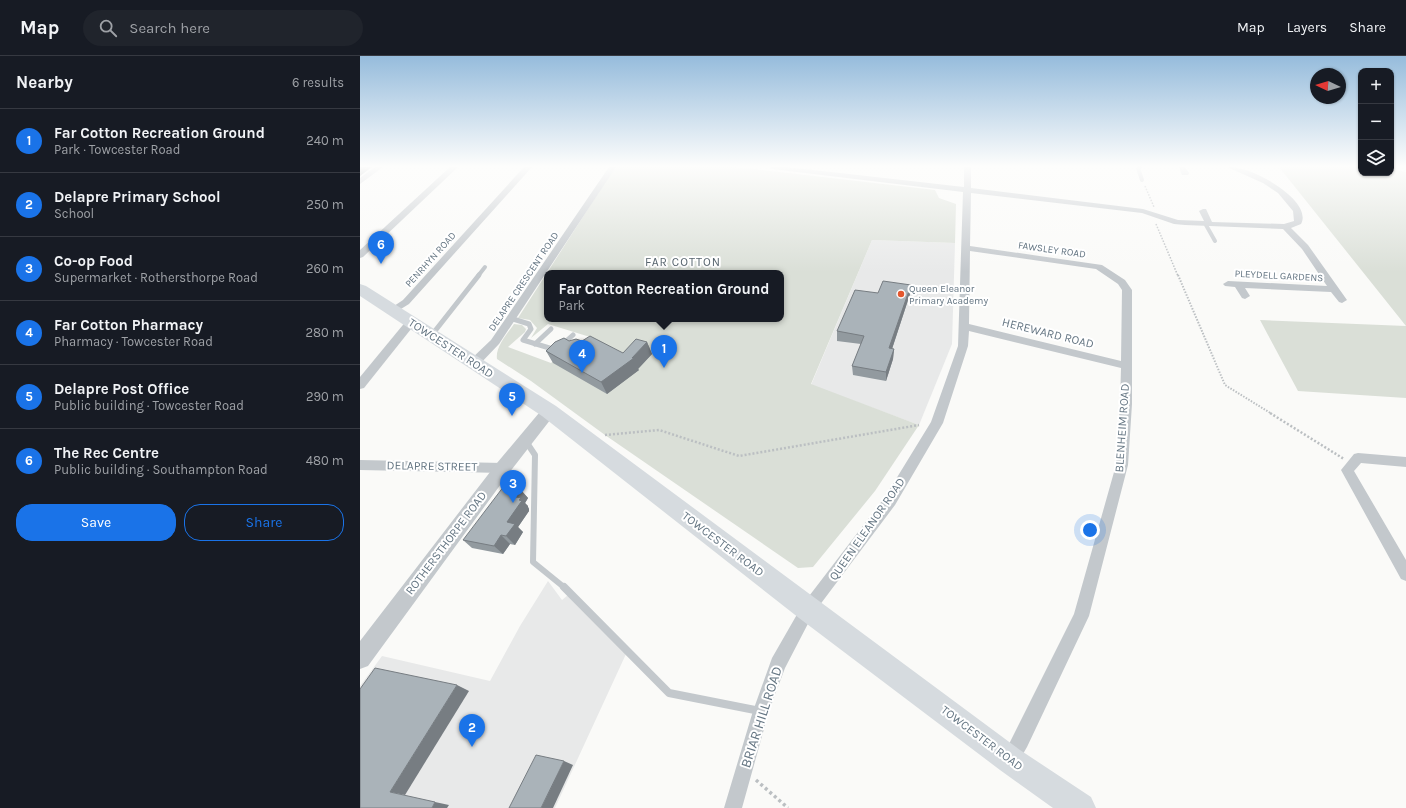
<!DOCTYPE html>
<html lang="en">
<head>
<meta charset="utf-8">
<style>
  body { margin:0; font-family:Karla,sans-serif; background:#20242c; color:#f1f3f6 }
  .controls { position:absolute; right:12px; top:12px; display:grid; overflow:hidden; border-radius:8px; box-shadow:0 1px 3px #0004 }
  .controls button { width:36px; height:36px; display:grid; place-items:center; padding:0; border:0; border-bottom:1px solid #363941; background:#171b24; color:#f1f3f6; font:20px sans-serif }
  .compass { position:absolute; left:950px; top:12px; width:36px; height:36px; border-radius:50%; background:#171b24; box-shadow:0 1px 3px #0004; rotate:274deg }
  .you { position:absolute; left:730px; top:474px; width:14px; height:14px; margin:-10px; border:3px solid #fff; border-radius:50%; background:#1a73e8; box-shadow:0 0 0 6px #1a73e833 }
  .badge { display:grid; place-items:center; width:26px; height:26px; border-radius:50%; background:#1a73e8; color:#fff; font-size:13px; font-weight:700 }
  .pin { position:absolute; translate:-50% -33px; filter:drop-shadow(0 1px 2px #0008) }
  .pin::after { content:''; position:absolute; top:21px; width:14px; height:12px; background:inherit; clip-path:polygon(0 0,100% 0,50% 100%) }
  .popup { position:absolute; left:184px; top:214px; width:240px; height:52px; box-sizing:border-box; display:grid; place-content:center; border-radius:8px; background:#171b24; filter:drop-shadow(0 1px 3px #0005); font-size:13px; white-space:nowrap; color:#9ea1a6 }
  .popup b { font-size:15px; color:#f1f3f6 }
  .popup::after { content:''; position:absolute; left:50%; top:100%; margin-left:-8px; border:8px solid transparent; border-top-color:#171b24 }
  .list { margin:0; padding:0; list-style:none }
  h2 { display:flex; justify-content:space-between; align-items:center; height:52px; margin:0; padding:0 16px; font-size:17px }
  h2 small { font-size:13px; font-weight:400; color:#9ea1a6 }
  .list li { display:grid; grid-template-columns:26px 1fr auto; gap:12px; align-items:center; box-sizing:border-box; height:64px; padding:0 16px; border-top:1px solid #363941 }
  .list b { display:block; font-size:15px; white-space:nowrap }
  .list p { margin:0; font-size:13px; white-space:nowrap; color:#9ea1a6 }
  .list em { font-size:13px; font-style:normal; color:#9ea1a6 }
  .actions { display:flex; gap:8px; padding:12px 16px }
  .actions a { flex:1; padding:9px 0; border:1px solid #1a73e8; border-radius:16px; text-align:center; font-size:14px; color:#1a73e8 }
  .actions .main { background:#1a73e8; color:#fff }
  .icon { flex:none; width:22px; height:22px; fill:none; stroke:currentColor; stroke-width:2; stroke-linecap:round; stroke-linejoin:round }
  .map { position:relative; flex:none; width:1046px; height:752px; overflow:hidden }
  header { display:flex; align-items:center; gap:24px; box-sizing:border-box; height:56px; padding:0 20px; background:#171b24; border-bottom:1px solid #363941 }
  header strong { font-size:19px }
  nav { display:flex; gap:22px; margin-inline-start:auto; font-size:14px }
  .search { width:280px; height:36px; background:#20242c; display:flex; align-items:center; gap:10px; box-sizing:border-box; padding:0 14px; border-radius:22px; color:#9ea1a6; font-size:15px }
  main { display:flex }
  aside { flex:1; background:#171b24 }
  .map>svg:first-child { display:block }
  .built { fill:#e8e9e9 }
  .green { fill:#dadfd7; fill-rule:evenodd }
  .lines { fill:none; stroke-linecap:round; stroke-linejoin:round }
  .path-far3 { stroke:#bbbfc2; stroke-width:1.5; stroke-dasharray:1.5 1.5; stroke-linecap:butt }
  .path-far2 { stroke:#bbbfc2; stroke-width:2; stroke-dasharray:1.5 1.5; stroke-linecap:butt }
  .path-far1 { stroke:#bbbfc2; stroke-width:2.5; stroke-dasharray:2 2; stroke-linecap:butt }
  .path { stroke:#bbbfc2; stroke-width:3.5; stroke-dasharray:3 3; stroke-linecap:butt }
  .service-far3 { stroke:#c3c8cc; stroke-width:4 }
  .service-far2 { stroke:#c3c8cc; stroke-width:5 }
  .service-far1 { stroke:#c3c8cc; stroke-width:6 }
  .service { stroke:#c3c8cc; stroke-width:8 }
  .minor { fill:#c3c8cc; fill-rule:evenodd }
  .tertiary { fill:#c3c8cc; fill-rule:evenodd }
  .primary { fill:#d6dbdf; fill-rule:evenodd }
  .wall { fill:#929a9f }
  .shaded-wall { fill:#777d82 }
  .building { fill:#aab3b9; stroke:#777d82 }
  .poi-dot { fill:#e4572e; stroke:#fff; stroke-width:1.5 }
  .labels { text-anchor:middle; stroke-width:4; stroke-linejoin:round; paint-order:stroke }
  .far-street-label { font-size:10px; fill:#657683; stroke:#fff }
  .far-poi-label { font-size:10px; fill:#657683; stroke:#fff; text-anchor:start }
  .far-quarter-label { font-size:12px; letter-spacing:1px; fill:#57646e; stroke:#fff }
  .street-label { font-size:12px; fill:#657683; stroke:#fff }
  .near-street-label { font-size:14px; fill:#657683; stroke:#fff }
</style>
</head>
<body>
<header>
<strong>Map</strong>
<div class="search"><svg class="icon" aria-label="search" viewBox="0 0 24 24"><circle cx="10" cy="10" r="6"/><path d="M15 15l6 6"/></svg>Search here</div>
<nav><a>Map</a><a>Layers</a><a>Share</a></nav>
</header>
<main>
<aside>
<h2>Nearby<small>6 results</small></h2>
<ul class="list">
<li><span class="badge">1</span><div><b>Far Cotton Recreation Ground</b><p>Park · Towcester Road</p></div><em>240 m</em></li>
<li><span class="badge">2</span><div><b>Delapre Primary School</b><p>School</p></div><em>250 m</em></li>
<li><span class="badge">3</span><div><b>Co-op Food</b><p>Supermarket · Rothersthorpe Road</p></div><em>260 m</em></li>
<li><span class="badge">4</span><div><b>Far Cotton Pharmacy</b><p>Pharmacy · Towcester Road</p></div><em>280 m</em></li>
<li><span class="badge">5</span><div><b>Delapre Post Office</b><p>Public building · Towcester Road</p></div><em>290 m</em></li>
<li><span class="badge">6</span><div><b>The Rec Centre</b><p>Public building · Southampton Road</p></div><em>480 m</em></li>
</ul>
<div class="actions"><a class="main">Save</a><a>Share</a></div>
</aside>
<div class="map">
<svg width="1046" height="752" viewBox="0 0 1046 752">
  <rect width="100%" height="100%" fill="#fafaf8"/>
  <g class="built">
    <polygon points="512,184 595,187 592,288 559,369 451,329"/>
    <polygon points="188,525 202,544 208,539 266,598 195,752 0,752 0,630 22,600 130,625 160,570"/>
  </g>
  <g class="green">
    <path d="M 255,111 L 375,111 L 575,134 L 579,142 L 596,148 L 595,187 L 512,184 L 451,328 L 559,369 L 515,435 L 453,511 L 438,512 L 245,379 L 171,325 L 137,303 C 135,291 148,277 154,268 L 162,269 L 166,273 L 165,276 L 148,291 L 191,307 L 208,292 L 215,294 L 230,281 L 188,268 L 171,282 L 177,272 L 170,264 L 158,262 ZM 187,217 L 421,217 L 421,263 L 187,263 Z"/>
    <polygon points="919,111 1001,111 1001,117 1031,117 1031,113 1046,116 1046,342 938,335 900,264 1046,270"/>
  </g>
  <g class="lines">
    <g class="path-far3">
      <polyline points="785,130 794,151"/>
      <polyline points="796,168 818,220"/>
    </g>
    <polyline class="path-far2" points="818,219 865,329 912,358"/>
    <g class="path-far1">
      <polyline points="910,357 984,403"/>
      <polyline points="245,379 299,374 379,400 559,369"/>
    </g>
    <polyline class="path" points="396,724 428,752"/>
    <g class="service-far3">
      <polyline points="780,111 778,112 782,124"/>
      <polyline points="846,169 855,185"/>
      <polyline points="118,220 125,211"/>
    </g>
    <g class="service-far2">
      <polyline points="150,262 169,268 171,273 163,284 196,294 213,279"/>
      <polyline points="71,280 119,219"/>
      <polyline points="175,288 191,273"/>
    </g>
    <polyline class="service-far1" points="165,384 175,399 173,506 205,532"/>
    <polyline class="service" points="204,531 309,637 400,655"/>
    <g class="minor">
      <polygon points="15,111 23,111 0,128 0,122"/>
      <polygon points="90,111 98,111 3,201 0,202 0,194"/>
      <polygon points="164,111 172,111 49,248 36,256 30,256 28,254 43,244"/>
      <polygon points="249,111 256,111 139,288 118,310 110,310 109,307 110,304 131,284"/>
      <path d="M 409,111 L 427,111 L 604,131 L 604,111 L 611,111 L 611,132 L 783,153 L 818,164 L 844,165 L 839,155 L 843,153 L 846,153 L 852,166 L 924,168 L 934,165 L 933,155 L 918,137 L 903,127 L 867,111 C 888,108 954,144 941,168 L 931,172 L 948,189 L 987,244 L 982,247 L 979,246 L 971,236 L 885,232 L 890,240 L 885,243 L 882,242 L 875,231 L 865,230 L 863,228 L 868,225 L 967,230 L 942,193 L 923,173 L 825,169 L 814,168 L 782,157 L 611,137 L 610,190 L 742,209 L 765,224 L 772,234 L 772,348 L 768,409 L 729,560 L 667,691 L 656,710 L 650,713 L 644,710 L 641,704 L 714,558 L 756,409 L 760,348 L 761,312 L 609,275 L 608,290 L 583,367 L 535,449 L 453,558 L 425,612 L 409,655 L 382,752 L 364,752 L 393,655 L 412,602 L 443,548 L 525,441 L 571,366 L 598,290 L 603,136 L 412,113 ZM 610,195 L 736,213 L 758,228 L 762,234 L 761,305 L 609,268 Z"/>
      <polygon points="819,111 825,111 829,117 828,119 822,119"/>
      <polygon points="51,263 56,266 55,268 4,332 0,333 0,321 47,264"/>
      <polygon points="998,397 1046,401 1046,411 1001,407 994,415 1046,504 1046,525 1041,523 981,414 994,398"/>
      <polygon points="0,404 143,407 147,408 149,412 147,416 143,417 0,414"/>
    </g>
    <polygon class="tertiary" points="189,349 194,351 197,355 194,359 149,417 8,610 0,613 0,585 137,407 184,351"/>
    <polygon class="primary" points="0,228 6,230 196,350 660,694 731,741 736,752 693,752 640,714 439,562 182,360 0,240"/>
  </g>
  <g class="wall">
    <polygon points="518,237 550,238 532,293 534,293 533,303 526,325 493,319 492,310 501,288 477,285 477,275"/>
    <polygon points="209,285 263,297 287,286 292,298 278,313 279,314 247,338 193,307 186,295"/>
    <polygon points="160,433 168,442 165,447 168,450 168,451 169,453 169,455 158,471 163,476 155,489 150,488 143,498 112,492 103,484"/>
  </g>
  <g class="shaded-wall">
    <polygon points="0,111 12,111 0,120"/>
    <polygon points="551,229 550,238 529,302 529,292"/>
    <polygon points="287,286 292,298 278,313 279,314 247,338 241,326 272,302"/>
    <polygon points="534,293 533,303 526,325 526,316"/>
    <polygon points="160,433 168,442 165,447 168,450 168,451 169,453 169,455 158,471 163,476 155,489 146,480 147,466 156,441"/>
    <polygon points="141,479 150,488 143,498 134,490"/>
    <polygon points="97,629 109,635 45,739 30,736"/>
    <polygon points="204,705 213,709 193,752 181,752"/>
    <polygon points="75,746 89,749 87,752 72,752"/>
  </g>
  <g class="building">
    <polygon points="523,225 551,229 529,292 534,293 526,316 492,310 504,280 477,275 495,234 518,237"/>
    <polygon points="230,280 263,297 276,283 287,286 272,302 274,302 241,326 186,295 195,286 204,282 209,285 216,283 222,285"/>
    <polygon points="144,430 160,433 156,441 161,442 159,444 162,445 161,446 147,466 155,468 146,480 141,479 134,490 103,484"/>
    <polygon points="15,612 97,629 30,736 75,746 72,752 0,752 0,633"/>
    <polygon points="176,699 204,705 181,752 149,752"/>
  </g>
  <linearGradient id="sky" x2="0" y2="1"><stop stop-color="#96bcdc"/><stop offset="0.51" stop-color="#fdfdfc"/><stop offset="1" stop-color="#fdfdfc" stop-opacity="0"/></linearGradient>
  <rect width="1046" height="216" fill="url(#sky)"/>
  <circle class="poi-dot" cx="541" cy="238" r="4"/>
  <g class="labels">
    <g class="far-street-label">
      <text transform="translate(692 193) rotate(8)" y="4">FAWSLEY ROAD</text>
      <text transform="translate(70 203) rotate(-48)" y="4">PENRHYN ROAD</text>
      <text transform="translate(919 219) rotate(3)" y="4">PLEYDELL GARDENS</text>
      <text transform="translate(163 225) rotate(-56)" y="4">DELAPRE CRESCENT ROAD</text>
    </g>
    <g class="far-poi-label">
      <text x="549" y="236">Queen Eleanor<tspan x="549" dy="12">Primary Academy</tspan></text>
    </g>
    <g class="far-quarter-label">
      <text x="323" y="210">FAR COTTON</text>
    </g>
    <g class="street-label">
      <text transform="translate(688 277) rotate(14)" y="4">HEREWARD ROAD</text>
      <text transform="translate(91 292) rotate(33)" y="4">TOWCESTER ROAD</text>
      <text transform="translate(762 372) rotate(-86)" y="4">BLENHEIM ROAD</text>
      <text transform="translate(72 410) rotate(1)" y="4">DELAPRE STREET</text>
      <text transform="translate(507 473) rotate(-55)" y="4">QUEEN ELEANOR ROAD</text>
      <text transform="translate(86 487) rotate(-53)" y="4">ROTHERSTHORPE ROAD</text>
      <text transform="translate(363 488) rotate(37)" y="4">TOWCESTER ROAD</text>
      <text transform="translate(622 682) rotate(37)" y="4">TOWCESTER ROAD</text>
    </g>
    <g class="near-street-label">
      <text transform="translate(401 661) rotate(-72)" y="5">BRIAR HILL ROAD</text>
    </g>
  </g>
</svg>
<div class="controls">
<button>+</button>
<button>−</button>
<button><svg class="icon" aria-label="layers" viewBox="0 0 24 24"><path d="M12 4l9 5-9 5-9-5zM3 14l9 5 9-5"/></svg></button>
</div>
<svg class="compass" viewBox="-18 -18 36 36"><path d="M0-13l5 13h-10z" fill="#e53935"/><path d="M0 13l5-13h-10z" fill="#9ea1a6"/></svg>
<div class="you"></div>
<div class="pin badge" style="left:304px;top:312px">1</div>
<div class="popup"><b>Far Cotton Recreation Ground</b>Park</div>
<div class="pin badge" style="left:112px;top:691px">2</div>
<div class="pin badge" style="left:153px;top:447px">3</div>
<div class="pin badge" style="left:222px;top:317px">4</div>
<div class="pin badge" style="left:152px;top:360px">5</div>
<div class="pin badge" style="left:21px;top:208px">6</div>
</div>
</main>
</body>
</html>
